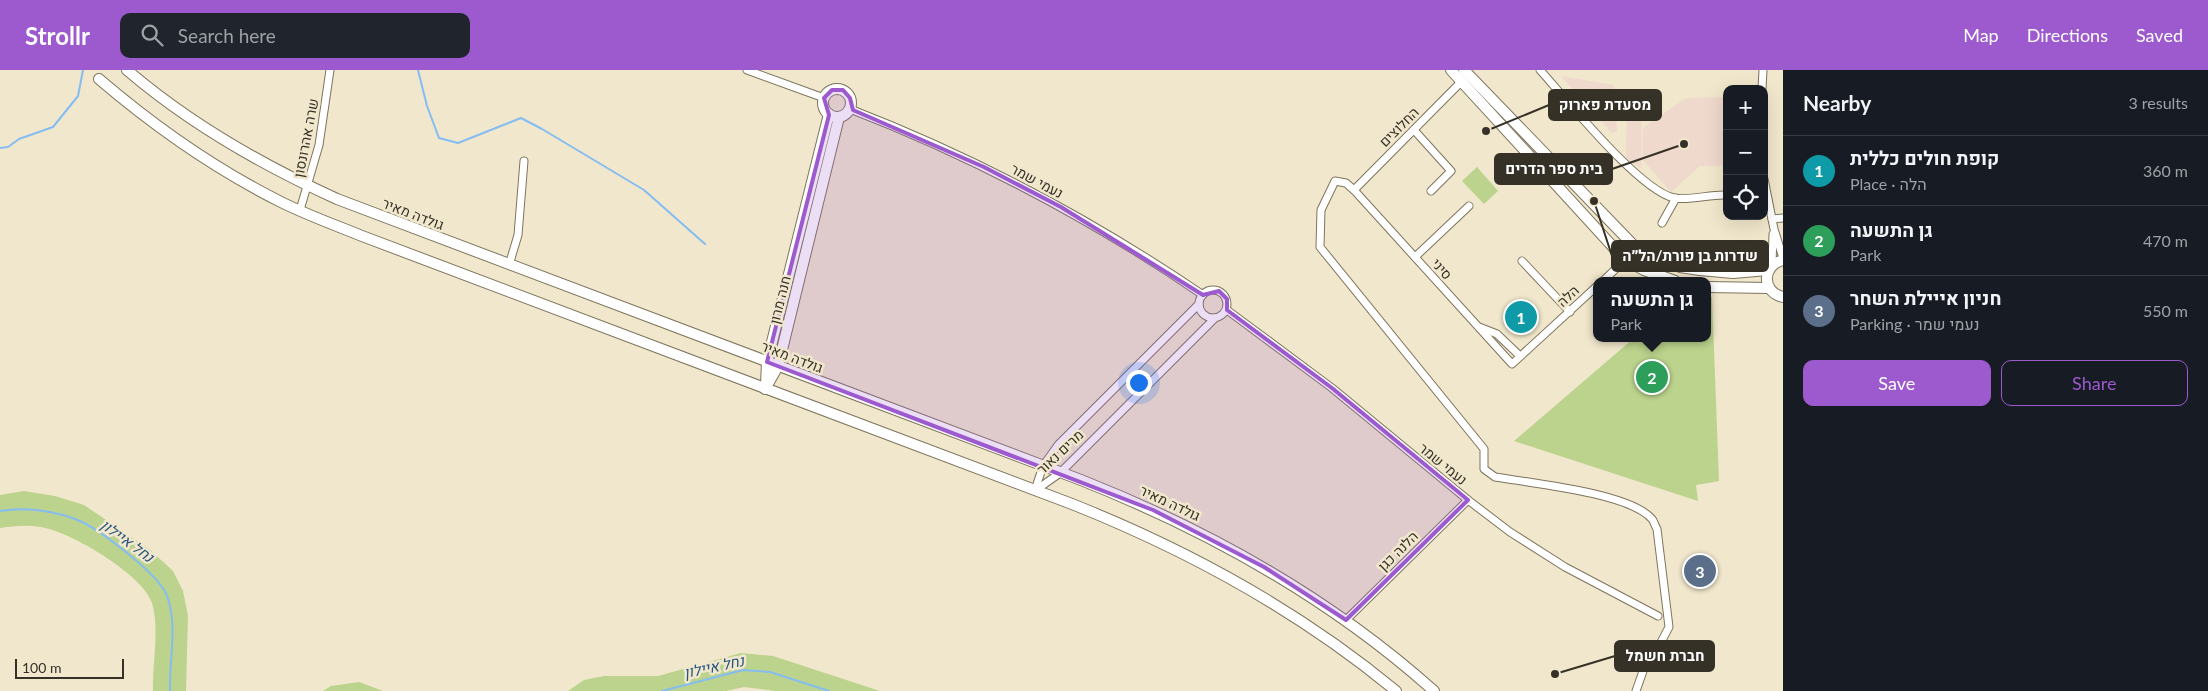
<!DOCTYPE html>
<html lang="en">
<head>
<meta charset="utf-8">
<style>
  body { margin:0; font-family:Lato,Heebo,sans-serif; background:#20242c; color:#f1f3f6 }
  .controls { position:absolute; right:15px; top:15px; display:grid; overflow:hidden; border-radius:10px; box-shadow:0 5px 20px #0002 }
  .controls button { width:45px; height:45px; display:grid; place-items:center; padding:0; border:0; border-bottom:1px solid #363941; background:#171b24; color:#f1f3f6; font:25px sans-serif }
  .scale { position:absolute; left:15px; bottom:12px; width:109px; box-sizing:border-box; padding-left:5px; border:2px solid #353127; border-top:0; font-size:14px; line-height:18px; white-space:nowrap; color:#353127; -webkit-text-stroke:4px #f1e7cc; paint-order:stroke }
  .you { position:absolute; left:1138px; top:312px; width:18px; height:18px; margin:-12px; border:4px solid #fff; border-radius:50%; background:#1a73e8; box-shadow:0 0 0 8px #1a73e833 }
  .badge { display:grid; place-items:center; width:32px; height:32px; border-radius:50%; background:#9d59ce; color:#fff; font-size:16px; font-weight:700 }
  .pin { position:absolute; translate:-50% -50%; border:2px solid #fff; box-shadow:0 1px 5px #0006 }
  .popup { position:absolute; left:1593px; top:207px; width:118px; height:65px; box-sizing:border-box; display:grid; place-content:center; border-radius:10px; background:#171b24; filter:drop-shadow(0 1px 4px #0005); font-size:16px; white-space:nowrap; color:#9ea1a6 }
  .popup b { font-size:19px; color:#f1f3f6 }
  .popup::after { content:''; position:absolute; left:50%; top:100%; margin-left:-10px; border:10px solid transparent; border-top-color:#171b24 }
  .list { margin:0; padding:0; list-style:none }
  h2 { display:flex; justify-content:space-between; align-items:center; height:65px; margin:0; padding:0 20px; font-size:21px }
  h2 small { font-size:16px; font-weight:400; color:#9ea1a6 }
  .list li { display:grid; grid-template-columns:32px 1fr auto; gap:15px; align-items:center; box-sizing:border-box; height:70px; padding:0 20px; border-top:1px solid #363941 }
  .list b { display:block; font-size:19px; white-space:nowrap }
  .list p { margin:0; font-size:16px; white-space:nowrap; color:#9ea1a6 }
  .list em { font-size:16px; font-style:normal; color:#9ea1a6 }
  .actions { display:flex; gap:10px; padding:15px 20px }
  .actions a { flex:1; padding:11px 0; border:1px solid #9d59ce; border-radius:10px; text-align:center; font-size:18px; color:#9d59ce }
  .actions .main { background:#9d59ce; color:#fff }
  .icon { flex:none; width:28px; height:28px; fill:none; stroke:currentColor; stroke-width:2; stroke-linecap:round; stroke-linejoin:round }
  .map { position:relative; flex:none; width:1783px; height:621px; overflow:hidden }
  header { display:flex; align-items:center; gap:30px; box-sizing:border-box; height:70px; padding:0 25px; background:#9d59ce; color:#fff }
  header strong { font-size:24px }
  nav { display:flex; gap:28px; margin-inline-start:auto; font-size:18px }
  .search { width:350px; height:45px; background:#20242c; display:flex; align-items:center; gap:12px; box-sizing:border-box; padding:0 18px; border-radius:10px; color:#9ea1a6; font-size:19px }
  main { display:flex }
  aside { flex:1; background:#171b24 }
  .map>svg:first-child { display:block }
  .education { fill:#efd8cc }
  .green { fill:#bbd38c }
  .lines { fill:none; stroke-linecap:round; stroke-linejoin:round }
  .stream { stroke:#85bdf2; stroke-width:2 }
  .street-casing { stroke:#7d745c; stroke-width:9 }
  .secondary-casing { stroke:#7d745c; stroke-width:12 }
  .street { stroke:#fff; stroke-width:7 }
  .secondary { stroke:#fff; stroke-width:10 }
  .marked { fill:#9d59ce; fill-opacity:0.2; stroke:#9d59ce; stroke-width:4; stroke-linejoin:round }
  .labels { text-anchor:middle; stroke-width:5; stroke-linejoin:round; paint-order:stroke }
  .street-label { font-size:14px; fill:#353127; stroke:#f1e7cc }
  .water-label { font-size:15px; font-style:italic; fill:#235580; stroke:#f1e7cc }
  .leader { fill:none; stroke:#353127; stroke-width:2 }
  .callout-dot { fill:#353127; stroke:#f1e7cc; stroke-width:2 }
  .callout { fill:#353127; stroke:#353127; stroke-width:2 }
  .callout-label { font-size:15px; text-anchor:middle; font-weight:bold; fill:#fff }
</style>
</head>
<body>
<header>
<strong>Strollr</strong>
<div class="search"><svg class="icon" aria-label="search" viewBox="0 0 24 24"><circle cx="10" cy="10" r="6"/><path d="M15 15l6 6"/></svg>Search here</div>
<nav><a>Map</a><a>Directions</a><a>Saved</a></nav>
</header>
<main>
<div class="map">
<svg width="1783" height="621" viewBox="0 0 1783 621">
  <rect width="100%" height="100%" fill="#f1e7cc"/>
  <g class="education">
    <polygon points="1561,6 1614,15 1617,61 1612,63"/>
    <polygon points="1627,19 1642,20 1641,98 1626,89"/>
    <polygon points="1727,27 1727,96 1700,96 1671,122 1642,89 1643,58 1686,28"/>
  </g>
  <g class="green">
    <polygon points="1477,97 1498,121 1484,134 1462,111"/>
    <polygon points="1707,226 1712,227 1719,411 1696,415 1698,431 1514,371 1634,268 1707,268"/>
    <path d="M 24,421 L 55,426 L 84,435 L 149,479 L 173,501 L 183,521 L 188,546 L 186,621 L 153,621 C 152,592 160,561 152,533 C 143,505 76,466 49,459 C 32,454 17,456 0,458 L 0,425 Z"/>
    <polygon points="741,583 773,586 880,621 775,621 744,617 726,621 568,621 584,610 604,606 658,606"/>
    <polygon points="359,612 383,621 323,621 331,616"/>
  </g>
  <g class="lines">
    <g class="stream">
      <polyline points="418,0 427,36 439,68 458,73 521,48 542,59 644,120 705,174"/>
      <polyline points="0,78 8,77 19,69 53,57 78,26 83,0"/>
      <path d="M 0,441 C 26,437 50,440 75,449 C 97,457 159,504 167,526 C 178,555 169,590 170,621"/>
      <polyline points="662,621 743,600 770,602 829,621"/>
    </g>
    <g class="street-casing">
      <g id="street">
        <polyline points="747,0 824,28"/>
        <path d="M 1540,0 C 1567,30 1639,120 1674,128 C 1690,131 1710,124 1727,125"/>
        <polyline points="1762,19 1763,0"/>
        <path d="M 850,39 C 974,87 1093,150 1203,225"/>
        <polyline points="1414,60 1451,101 1431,121"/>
        <polyline points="1764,109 1774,159 1783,188"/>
        <polyline points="1354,120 1462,11"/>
        <polyline points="300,140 319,75 330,0"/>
        <polyline points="1772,149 1783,148"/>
        <polyline points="1662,153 1676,128"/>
        <polyline points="1415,187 1469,136"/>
        <polyline points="1522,191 1570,242"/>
        <polyline points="509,195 518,165 524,91"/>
        <polyline points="1772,195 1773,164"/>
        <polyline points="1603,211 1625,190"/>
        <path d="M 1597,216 L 1512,294 L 1354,120 L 1346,113 L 1335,111 L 1321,140 L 1320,177 L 1484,379 L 1484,399 L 1495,407 C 1530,413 1630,423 1652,449 C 1654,451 1655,456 1657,459 L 1669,557 L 1659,576 L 1648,587 L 1636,621"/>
        <circle cx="1213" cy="234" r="14"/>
        <polyline points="1227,240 1332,318 1468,430 1510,462 1565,497 1658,546"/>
        <polyline points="1479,257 1497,264 1520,286"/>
        <polyline points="1035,420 1043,396 1058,375 1199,234"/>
        <polyline points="1036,420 1060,403 1215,248"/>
        <polyline points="1346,550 1468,430"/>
      </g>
    </g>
    <g class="secondary-casing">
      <g id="secondary">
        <path d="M 127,0 C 190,54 262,95 337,129 L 1081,410 C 1210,461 1330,528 1434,621"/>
        <polyline points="1451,0 1625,190 1644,200 1675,211"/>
        <polyline points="1464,0 1638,180 1680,197 1700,200 1733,203 1768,200"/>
        <path d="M 99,9 C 154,56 215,99 281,132 C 307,145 335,155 362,166 L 1072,434 C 1190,481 1298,540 1396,621"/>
        <circle cx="837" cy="33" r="14"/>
        <path d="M 1783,190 C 1762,195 1761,222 1783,227"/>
        <polyline points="1707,217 1769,218"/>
        <polyline points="766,315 767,292 829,44"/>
        <polyline points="765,319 778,296 839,47"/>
      </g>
    </g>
    <use href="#street" class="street"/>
    <use href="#secondary" class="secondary"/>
  </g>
  <path class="marked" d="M 832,20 L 843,20 L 850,28 L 853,40 L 984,97 L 1061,137 L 1203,225 L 1219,221 L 1227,229 L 1227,240 L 1332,318 L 1468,430 L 1346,550 L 1264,497 L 1153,440 L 767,292 L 829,45 L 824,28 Z"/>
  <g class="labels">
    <g class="street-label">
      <text transform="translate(1399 57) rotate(-45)" y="5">החלוצים</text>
      <text transform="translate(306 68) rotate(-79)" y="5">שרה אהרונסון</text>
      <text transform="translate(1037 111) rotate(28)" y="5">נעמי שמר</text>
      <text transform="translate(413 144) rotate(21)" y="5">גולדה מאיר</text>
      <text transform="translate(1442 199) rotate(48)" y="5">סיני</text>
      <text transform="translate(1568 226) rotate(-43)" y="5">הלה</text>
      <text transform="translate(780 230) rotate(-76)" y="5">חנה מרון</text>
      <text transform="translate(792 287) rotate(21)" y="5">גולדה מאיר</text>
      <text transform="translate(1060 382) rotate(-43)" y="5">מרים נאור</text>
      <text transform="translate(1443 394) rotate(39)" y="5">נעמי שמר</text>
      <text transform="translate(1170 433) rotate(25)" y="5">גולדה מאיר</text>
      <text transform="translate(1398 481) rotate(-45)" y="5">הלנה כגן</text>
    </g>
    <g class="water-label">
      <text transform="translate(127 471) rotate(36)" y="5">נחל איילון</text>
      <text transform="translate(714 597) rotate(-12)" y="5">נחל איילון</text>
    </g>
  </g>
  <path class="leader" d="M1486 61L1549 35M1684 74L1612 99M1594 131L1612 186M1555 604L1615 586"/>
  <g class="callout-dot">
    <circle cx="1486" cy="61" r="5"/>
    <circle cx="1684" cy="74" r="5"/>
    <circle cx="1594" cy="131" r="5"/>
    <circle cx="1555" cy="604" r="5"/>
  </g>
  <g class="callout">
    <rect x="1549" y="20" width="112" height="30" rx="5"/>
    <rect x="1495" y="84" width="117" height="30" rx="5"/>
    <rect x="1612" y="171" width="156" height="30" rx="5"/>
    <rect x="1615" y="571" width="99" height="30" rx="5"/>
  </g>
  <g class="callout-label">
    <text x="1605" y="40">מסעדת פארוק</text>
    <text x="1554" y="104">בית ספר הדרים</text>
    <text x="1690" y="191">שדרות בן פורת/הל״ה</text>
    <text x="1665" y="591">חברת חשמל</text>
  </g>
</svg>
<div class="controls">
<button>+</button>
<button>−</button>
<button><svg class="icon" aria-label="locate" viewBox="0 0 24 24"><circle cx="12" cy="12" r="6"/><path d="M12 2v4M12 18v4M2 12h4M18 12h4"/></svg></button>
</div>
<div class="scale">100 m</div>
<div class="you"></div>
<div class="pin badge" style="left:1521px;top:247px;background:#0f9aa8">1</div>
<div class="pin badge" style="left:1652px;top:307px;background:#2e9e5b">2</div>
<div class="popup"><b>גן התשעה</b>Park</div>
<div class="pin badge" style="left:1700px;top:501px;background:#5c6f8a">3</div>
</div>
<aside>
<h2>Nearby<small>3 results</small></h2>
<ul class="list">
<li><span class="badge" style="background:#0f9aa8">1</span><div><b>קופת חולים כללית</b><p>Place · הלה</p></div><em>360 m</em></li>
<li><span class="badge" style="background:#2e9e5b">2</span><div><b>גן התשעה</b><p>Park</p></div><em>470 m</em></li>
<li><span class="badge" style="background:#5c6f8a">3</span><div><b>חניון אייילת השחר</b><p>Parking · נעמי שמר</p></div><em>550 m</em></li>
</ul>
<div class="actions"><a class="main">Save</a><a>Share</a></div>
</aside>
</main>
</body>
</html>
